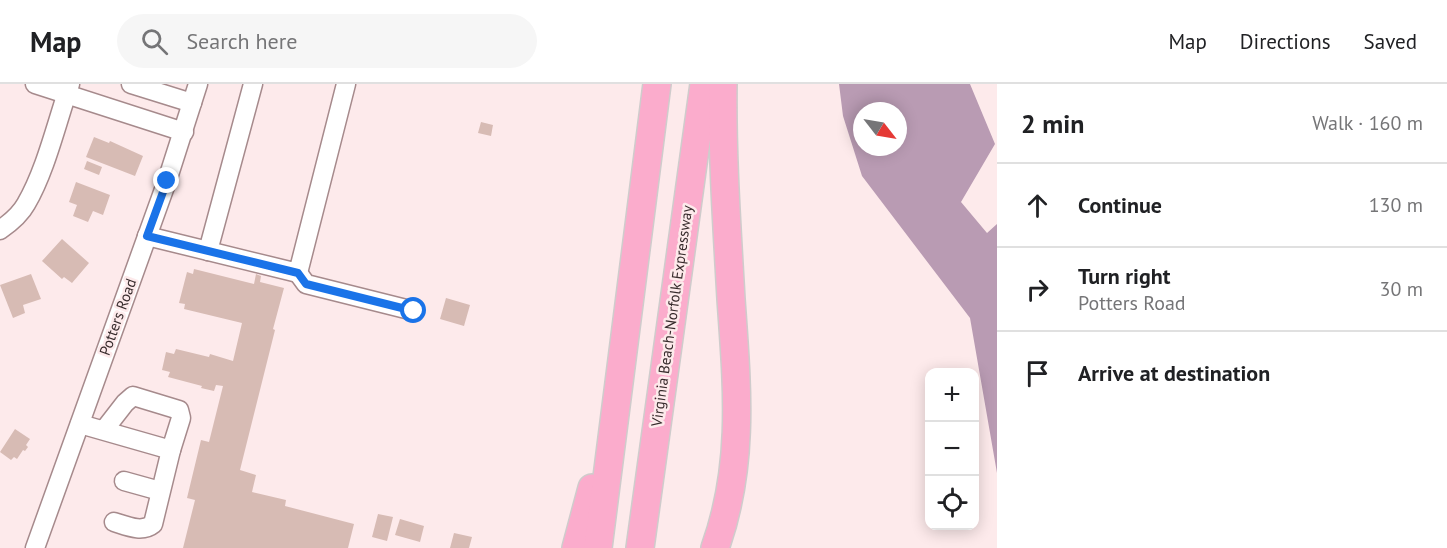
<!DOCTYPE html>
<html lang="en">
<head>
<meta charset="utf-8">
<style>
  body { margin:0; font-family:"PT Sans",sans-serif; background:#f6f6f6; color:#202124 }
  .controls { position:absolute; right:18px; bottom:18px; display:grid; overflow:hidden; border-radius:12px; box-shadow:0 3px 15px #0003 }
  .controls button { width:54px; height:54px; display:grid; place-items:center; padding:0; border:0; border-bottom:2px solid #e0e0e0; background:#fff; color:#202124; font:30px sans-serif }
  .compass { position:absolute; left:853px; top:18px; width:54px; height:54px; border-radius:50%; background:#fff; box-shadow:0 3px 15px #0003; rotate:121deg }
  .stop { position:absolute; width:18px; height:18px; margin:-14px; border:4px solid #1a73e8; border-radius:50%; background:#fff }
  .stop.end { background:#1a73e8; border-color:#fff; box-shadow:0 2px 6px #0008 }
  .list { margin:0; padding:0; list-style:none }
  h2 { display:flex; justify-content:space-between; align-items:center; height:78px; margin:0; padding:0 24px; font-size:26px }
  h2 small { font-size:20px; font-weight:400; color:#757577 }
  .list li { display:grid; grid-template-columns:39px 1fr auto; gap:18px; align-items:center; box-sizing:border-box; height:84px; padding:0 24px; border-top:2px solid #e0e0e0 }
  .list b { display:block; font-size:22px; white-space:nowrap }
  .list p { margin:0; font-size:20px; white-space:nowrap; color:#757577 }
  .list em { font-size:20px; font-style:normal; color:#757577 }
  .icon { flex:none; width:33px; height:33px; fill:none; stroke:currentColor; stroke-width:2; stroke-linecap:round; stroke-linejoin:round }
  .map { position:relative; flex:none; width:997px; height:464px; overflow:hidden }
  header { display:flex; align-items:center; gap:36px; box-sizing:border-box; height:84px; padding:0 30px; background:#fff; border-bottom:2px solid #e0e0e0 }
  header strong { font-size:28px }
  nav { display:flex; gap:33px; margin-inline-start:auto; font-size:21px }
  .search { width:420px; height:54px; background:#f6f6f6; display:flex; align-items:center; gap:15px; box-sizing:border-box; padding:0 21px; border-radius:33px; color:#757577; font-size:22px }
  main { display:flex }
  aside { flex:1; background:#fff }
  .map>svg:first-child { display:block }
  .water { fill:#b99bb3; fill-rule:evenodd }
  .building { fill:#d7bbb4 }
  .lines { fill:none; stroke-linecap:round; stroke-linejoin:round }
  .minor-casing { stroke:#a68a8c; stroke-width:21 }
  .highway-casing { stroke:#cfcccc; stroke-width:30 }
  .minor { stroke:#fff; stroke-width:18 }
  .highway { stroke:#fbaccc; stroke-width:27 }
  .route { stroke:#1a73e8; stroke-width:8 }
  .labels { text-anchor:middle; stroke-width:5; stroke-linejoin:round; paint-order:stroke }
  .street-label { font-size:15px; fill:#372b2c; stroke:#fdeaeb }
</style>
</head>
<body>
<header>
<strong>Map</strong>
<div class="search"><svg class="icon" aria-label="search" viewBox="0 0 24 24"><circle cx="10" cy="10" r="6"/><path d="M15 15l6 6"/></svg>Search here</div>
<nav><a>Map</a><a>Directions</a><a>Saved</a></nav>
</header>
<main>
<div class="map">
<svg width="997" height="464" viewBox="0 0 997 464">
  <rect width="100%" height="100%" fill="#fdeaeb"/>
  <path class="water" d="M 839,0 L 970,0 L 995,60 L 961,118 L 987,149 L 997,140 L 997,389 L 970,234 L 862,92 L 843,32 ZM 862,27 L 898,27 L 898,63 L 862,63 Z"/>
  <g class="building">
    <polygon points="481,38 493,41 491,52 478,49"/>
    <polygon points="94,53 109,59 110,57 143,72 135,92 86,73"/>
    <polygon points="87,77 102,83 99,91 84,85"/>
    <polygon points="76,98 110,111 103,131 93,127 88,138 73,132 77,121 69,118"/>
    <polygon points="62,155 89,179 72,199 64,193 62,195 42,177"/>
    <polygon points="194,185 254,200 256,190 261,192 260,198 284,204 273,245 275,246 240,386 256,391 252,408 286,416 285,422 354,440 348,464 183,464 195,416 187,414 201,356 209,358 223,302 216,301 214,307 201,304 202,302 168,293 170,288 162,286 166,268 174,270 176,265 209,273 210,270 233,277 242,239 184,225 185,220 179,219 187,188 193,190"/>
    <polygon points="31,190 41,215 23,221 25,229 13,234 0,201"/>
    <polygon points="446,214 470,221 464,242 440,235"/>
    <polygon points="15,345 30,355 26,361 28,363 25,367 23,366 17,375 14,373 11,376 0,368"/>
    <polygon points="378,430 393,433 387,457 372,453"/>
    <polygon points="400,435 424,442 420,458 395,451"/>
    <polygon points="454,449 472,453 469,464 450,464"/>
  </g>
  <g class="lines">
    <g class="minor-casing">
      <g id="minor">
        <polyline points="35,0 184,48"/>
        <polyline points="131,0 192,19"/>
        <path d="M 0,146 C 10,139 20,131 26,120 C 46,86 57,37 70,0"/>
        <polyline points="147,152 298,189 346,0"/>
        <polyline points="208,167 253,0"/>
        <polyline points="298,189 306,200 414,227"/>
        <polyline points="80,340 171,366 181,334 179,326 133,312 125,319 104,346"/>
        <polyline points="124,397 160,407"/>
        <path d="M 114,438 C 127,442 142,449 153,440 L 171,366"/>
        <polyline points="35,464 167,97 198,0"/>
      </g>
    </g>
    <g class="highway-casing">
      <g id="highway">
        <polyline points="576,464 592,404"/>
        <polyline points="598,464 657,0"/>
        <polyline points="640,464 704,0"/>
        <path d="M 715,464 C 745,381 737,301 731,215 C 727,143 722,72 723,0"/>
      </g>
    </g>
    <use href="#minor" class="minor"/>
    <use href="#highway" class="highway"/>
  </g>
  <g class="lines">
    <polyline class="route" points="167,97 147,152 298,189 306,200 414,227"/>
  </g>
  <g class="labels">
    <g class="street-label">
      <text transform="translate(672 232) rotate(-82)" y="5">Virginia Beach-Norfolk Expressway</text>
      <text transform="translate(118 233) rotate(-70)" y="5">Potters Road</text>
    </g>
  </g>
</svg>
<div class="controls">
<button>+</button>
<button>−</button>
<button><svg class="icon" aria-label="locate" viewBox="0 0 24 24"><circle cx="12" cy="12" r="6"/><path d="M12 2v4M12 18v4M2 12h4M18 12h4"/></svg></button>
</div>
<svg class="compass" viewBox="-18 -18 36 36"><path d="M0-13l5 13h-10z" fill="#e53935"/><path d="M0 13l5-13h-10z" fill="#757577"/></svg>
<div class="stop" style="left:414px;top:227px"></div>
<div class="stop end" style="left:167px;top:97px"></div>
</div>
<aside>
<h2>2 min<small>Walk · 160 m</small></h2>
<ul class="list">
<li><svg class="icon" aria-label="ahead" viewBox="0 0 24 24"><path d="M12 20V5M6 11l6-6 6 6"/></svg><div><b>Continue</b></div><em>130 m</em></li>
<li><svg class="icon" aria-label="right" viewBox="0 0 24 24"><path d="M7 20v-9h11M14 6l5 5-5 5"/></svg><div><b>Turn right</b><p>Potters Road</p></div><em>30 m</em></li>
<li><svg class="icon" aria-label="arrive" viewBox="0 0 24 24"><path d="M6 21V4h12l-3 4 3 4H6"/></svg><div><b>Arrive at destination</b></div></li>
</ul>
</aside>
</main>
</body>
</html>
